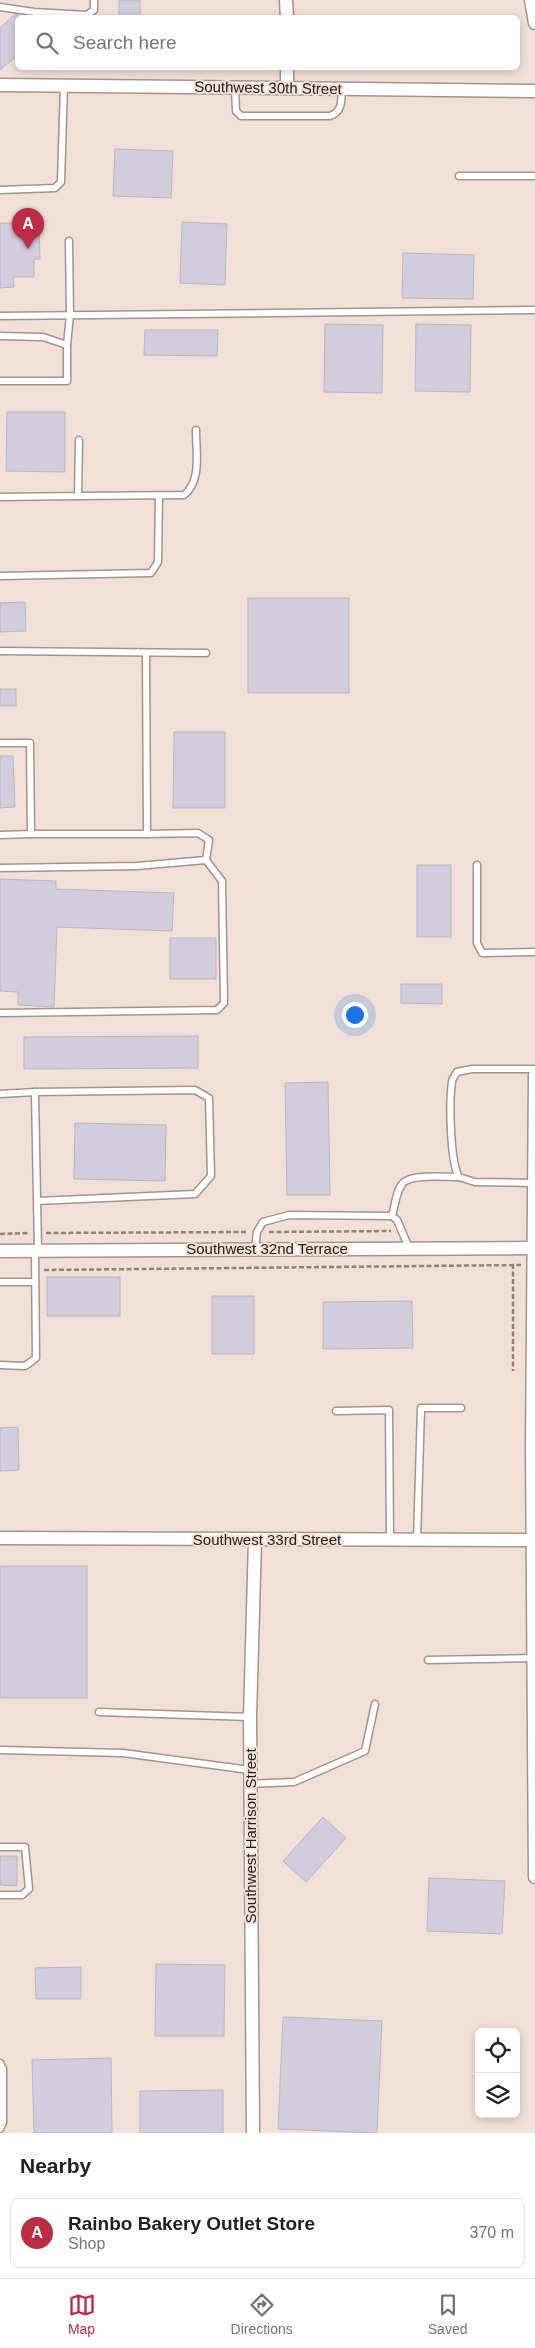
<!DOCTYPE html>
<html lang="en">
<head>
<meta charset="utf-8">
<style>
  body { margin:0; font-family:Helvetica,sans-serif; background:#f6f6f6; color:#202124 }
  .controls { position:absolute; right:15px; bottom:15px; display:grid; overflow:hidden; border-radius:8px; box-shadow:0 2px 8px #0003 }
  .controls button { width:45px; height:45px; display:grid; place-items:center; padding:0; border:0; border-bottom:1px solid #e0e0e0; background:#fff; color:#202124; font:25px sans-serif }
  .you { position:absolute; left:354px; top:1014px; width:18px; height:18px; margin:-12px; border:4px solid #fff; border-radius:50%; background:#1a73e8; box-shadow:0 0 0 8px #1a73e833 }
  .badge { display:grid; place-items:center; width:32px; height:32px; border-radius:50%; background:#bc2b43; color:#fff; font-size:16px; font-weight:700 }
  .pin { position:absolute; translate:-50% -41px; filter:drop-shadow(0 1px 2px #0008) }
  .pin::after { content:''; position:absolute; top:26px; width:18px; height:15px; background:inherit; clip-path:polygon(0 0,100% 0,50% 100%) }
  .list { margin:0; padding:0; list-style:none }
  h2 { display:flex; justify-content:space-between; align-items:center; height:65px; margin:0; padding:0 20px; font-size:21px }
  h2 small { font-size:16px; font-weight:400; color:#757577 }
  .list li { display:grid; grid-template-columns:32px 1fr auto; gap:15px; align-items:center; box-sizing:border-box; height:70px; margin:0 10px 10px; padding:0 10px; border:1px solid #e0e0e0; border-radius:8px }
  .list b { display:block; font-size:19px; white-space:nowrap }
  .list p { margin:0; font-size:16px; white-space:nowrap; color:#757577 }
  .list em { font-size:16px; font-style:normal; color:#757577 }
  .icon { flex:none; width:28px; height:28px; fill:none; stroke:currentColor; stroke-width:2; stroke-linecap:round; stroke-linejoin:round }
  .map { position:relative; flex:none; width:535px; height:2133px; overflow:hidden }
  .search { position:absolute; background:#fff; box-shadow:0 2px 8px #0003; left:15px; right:15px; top:15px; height:55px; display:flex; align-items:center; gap:12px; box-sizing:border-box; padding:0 18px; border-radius:8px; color:#757577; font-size:19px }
  .sheet { height:145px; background:#fff }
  nav { display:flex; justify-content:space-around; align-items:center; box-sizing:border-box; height:70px; border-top:1px solid #e0e0e0; background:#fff; font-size:14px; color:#757577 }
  nav a { display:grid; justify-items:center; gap:2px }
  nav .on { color:#bc2b43 }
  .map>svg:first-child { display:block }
  .building { fill:#d2cddc; stroke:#bab5c3 }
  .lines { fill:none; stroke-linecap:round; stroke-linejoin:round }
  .service-casing { stroke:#a4948d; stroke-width:9 }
  .minor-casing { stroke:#a4948d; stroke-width:15 }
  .path { stroke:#8e837d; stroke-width:2.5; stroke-dasharray:5 2.5; stroke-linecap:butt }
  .service { stroke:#fff; stroke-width:6 }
  .minor { stroke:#fff; stroke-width:12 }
  .labels { text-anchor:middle; stroke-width:4; stroke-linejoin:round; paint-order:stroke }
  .street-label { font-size:15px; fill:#26201d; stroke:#f1e0d8 }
</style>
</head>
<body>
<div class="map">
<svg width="535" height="2133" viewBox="0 0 535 2133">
  <rect width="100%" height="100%" fill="#f1e0d8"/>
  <g class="building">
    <rect x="119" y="0" width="21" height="18"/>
    <polygon points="15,14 18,15 18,55 0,70 0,28"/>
    <polygon points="115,149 173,151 171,198 113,196"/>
    <polygon points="182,222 227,224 225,285 180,283"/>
    <polygon points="0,223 39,223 40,259 34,259 34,277 13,277 14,287 0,288"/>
    <polygon points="403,253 474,255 473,299 402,298"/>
    <polygon points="325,324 383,325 382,393 324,392"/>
    <polygon points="416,324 471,325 470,392 415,391"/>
    <polygon points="145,330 218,330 217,356 144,355"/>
    <polygon points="7,412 65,412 65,472 6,471"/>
    <rect x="248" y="598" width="101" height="95"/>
    <polygon points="25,602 26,631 0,632 0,603"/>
    <rect x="0" y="689" width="16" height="17"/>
    <polygon points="174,732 225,732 225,808 173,808"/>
    <polygon points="0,756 13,756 15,807 0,808"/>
    <rect x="417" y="865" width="34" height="72"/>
    <polygon points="0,879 56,881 56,889 174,893 172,931 57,927 54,1007 18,1005 18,992 0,991"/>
    <rect x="170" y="938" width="46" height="41"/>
    <polygon points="401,984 442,984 442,1004 401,1003"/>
    <polygon points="198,1036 198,1068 24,1069 24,1037"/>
    <polygon points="328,1082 330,1195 287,1195 285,1083"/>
    <polygon points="75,1123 166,1125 165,1181 74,1179"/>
    <rect x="47" y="1277" width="73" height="39"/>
    <rect x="212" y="1296" width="42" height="58"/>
    <polygon points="412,1301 413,1348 323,1349 323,1302"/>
    <polygon points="18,1427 19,1470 0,1471 0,1428"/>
    <rect x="0" y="1566" width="87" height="132"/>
    <polygon points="323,1817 346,1838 306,1882 283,1861"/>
    <polygon points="0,1856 17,1856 17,1886 0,1885"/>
    <polygon points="429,1878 505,1881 502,1934 427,1931"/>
    <polygon points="156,1964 225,1965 224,2036 155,2036"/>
    <polygon points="81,1967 81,1999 36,1999 35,1968"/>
    <polygon points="283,2017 382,2021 377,2133 278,2129"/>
    <polygon points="111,2058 112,2133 34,2133 32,2060"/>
    <polygon points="223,2090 223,2133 140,2133 140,2091"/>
  </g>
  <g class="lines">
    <g class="service-casing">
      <g id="service">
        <polyline points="0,7 34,12 87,15 94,10 94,0"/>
        <path d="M 235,87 L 236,111 L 241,116 L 330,116 C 343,111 341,101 342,89"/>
        <polyline points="459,176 535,176"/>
        <polyline points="0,190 55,188 61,182 64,85"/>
        <polyline points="0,316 535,310"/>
        <polyline points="0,336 43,337 67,345 67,381 0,381"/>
        <polyline points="67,345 70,315 69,241"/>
        <path d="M 78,496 L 184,495 C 202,480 196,453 196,430"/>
        <polyline points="0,497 78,496 79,440"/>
        <polyline points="0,576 151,573 158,562 159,496"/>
        <polyline points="0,651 206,653"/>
        <polyline points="0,743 30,743 31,834 147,834 146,653"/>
        <polyline points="0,835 31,834"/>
        <polyline points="477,865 477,943 482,953 535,952"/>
        <polyline points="0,868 137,866 206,860 209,840 198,833 147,834"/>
        <polyline points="0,1013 217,1010 224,1003 222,881 206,860"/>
        <polyline points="0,1094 35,1092"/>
        <path d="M 534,1183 L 475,1182 L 459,1177 C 450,1162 449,1101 452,1082 C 452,1078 455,1076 457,1072 L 472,1069 L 535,1069"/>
        <polyline points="37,1201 195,1194 211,1176 209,1098 195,1090 35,1092 38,1251"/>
        <path d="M 392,1216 C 395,1206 396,1189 404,1182 C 414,1174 446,1177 459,1177"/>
        <polyline points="255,1249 257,1232 263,1222 289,1215 392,1216 397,1220 409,1248"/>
        <polyline points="0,1282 35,1282"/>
        <polyline points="0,1365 25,1366 36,1358 35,1251"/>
        <polyline points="336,1411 389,1410 390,1540"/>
        <polyline points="417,1540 421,1408 461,1408"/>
        <polyline points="428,1660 533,1658"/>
        <polyline points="99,1712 250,1717"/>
        <polyline points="0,1750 123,1753 250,1770"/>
        <polyline points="251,1784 294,1782 365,1751 375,1704"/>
        <polyline points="0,1847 25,1847 29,1889 22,1895 0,1895"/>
        <polyline points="0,2063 3,2069 3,2122 0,2129"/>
      </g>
    </g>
    <g class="minor-casing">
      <g id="minor">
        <polyline points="286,0 287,18"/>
        <polyline points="531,0 535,23"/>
        <polyline points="287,68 287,88"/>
        <polyline points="0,85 535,91"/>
        <polyline points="535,1075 532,1448 535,1877"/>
        <polyline points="0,1251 535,1248"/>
        <polyline points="0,1538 535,1540"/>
        <polyline points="253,2133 250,1717 255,1540"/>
      </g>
    </g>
    <g class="path">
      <polyline points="269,1232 391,1231"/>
      <polyline points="46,1233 246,1232"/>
      <polyline points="0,1234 28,1233"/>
      <polyline points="513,1264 513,1371"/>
      <polyline points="44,1270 521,1265"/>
    </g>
    <use href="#service" class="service"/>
    <use href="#minor" class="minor"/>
  </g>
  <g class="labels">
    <g class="street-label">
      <text transform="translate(268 88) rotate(1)" y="5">Southwest 30th Street</text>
      <text x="267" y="1254">Southwest 32nd Terrace</text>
      <text x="267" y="1545">Southwest 33rd Street</text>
      <text transform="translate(251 1836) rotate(-90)" y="5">Southwest Harrison Street</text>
    </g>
  </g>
</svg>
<div class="controls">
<button><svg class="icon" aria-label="locate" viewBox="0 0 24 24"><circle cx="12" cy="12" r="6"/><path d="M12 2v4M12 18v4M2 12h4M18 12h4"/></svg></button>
<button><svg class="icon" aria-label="layers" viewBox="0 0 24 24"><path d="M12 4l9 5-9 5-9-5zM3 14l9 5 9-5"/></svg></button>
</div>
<div class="you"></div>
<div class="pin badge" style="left:28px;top:249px">A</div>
<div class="search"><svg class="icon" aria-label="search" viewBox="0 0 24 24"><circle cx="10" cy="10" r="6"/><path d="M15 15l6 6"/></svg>Search here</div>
</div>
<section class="sheet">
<h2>Nearby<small></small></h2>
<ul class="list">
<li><span class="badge">A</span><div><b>Rainbo Bakery Outlet Store</b><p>Shop</p></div><em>370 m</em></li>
</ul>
</section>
<nav>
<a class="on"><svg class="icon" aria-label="map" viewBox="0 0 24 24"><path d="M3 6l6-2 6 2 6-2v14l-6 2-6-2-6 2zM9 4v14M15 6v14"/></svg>Map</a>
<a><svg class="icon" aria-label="directions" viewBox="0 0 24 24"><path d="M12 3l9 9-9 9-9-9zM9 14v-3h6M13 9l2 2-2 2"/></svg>Directions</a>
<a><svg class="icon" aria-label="saved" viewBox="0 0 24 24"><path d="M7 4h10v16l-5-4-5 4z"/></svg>Saved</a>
</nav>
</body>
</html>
